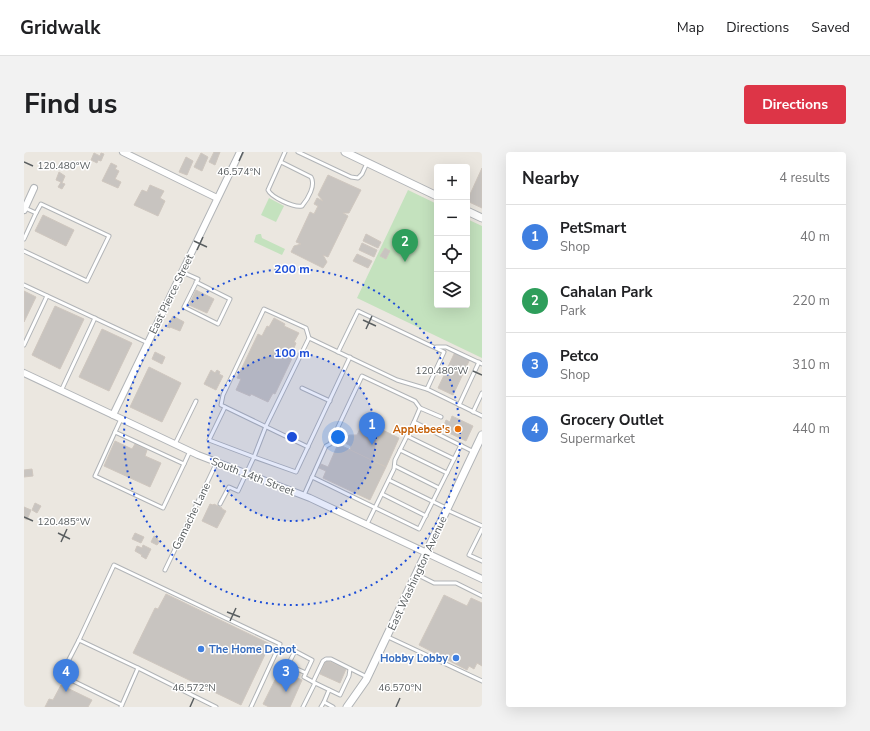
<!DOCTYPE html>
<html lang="en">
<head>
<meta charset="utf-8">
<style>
  body { margin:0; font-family:"Nunito Sans",sans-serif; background:#f2f2f2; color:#202124 }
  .controls { position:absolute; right:12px; top:12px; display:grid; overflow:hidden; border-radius:4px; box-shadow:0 4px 16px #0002 }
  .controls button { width:36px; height:36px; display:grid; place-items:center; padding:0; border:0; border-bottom:1px solid #e0e0e0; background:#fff; color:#202124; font:20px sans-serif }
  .you { position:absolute; left:314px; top:285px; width:14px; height:14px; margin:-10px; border:3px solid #fff; border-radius:50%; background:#1a73e8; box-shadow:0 0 0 6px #1a73e833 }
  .badge { display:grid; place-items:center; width:26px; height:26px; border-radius:50%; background:#dd3547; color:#fff; font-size:13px; font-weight:700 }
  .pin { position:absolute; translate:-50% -33px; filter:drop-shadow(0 1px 2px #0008) }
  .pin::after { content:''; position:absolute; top:21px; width:14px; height:12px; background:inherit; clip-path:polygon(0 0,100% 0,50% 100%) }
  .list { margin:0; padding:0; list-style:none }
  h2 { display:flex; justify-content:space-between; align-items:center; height:52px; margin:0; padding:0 16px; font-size:17px }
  h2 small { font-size:13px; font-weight:400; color:#757577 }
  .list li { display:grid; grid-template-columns:26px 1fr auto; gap:12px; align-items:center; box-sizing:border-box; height:64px; padding:0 16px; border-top:1px solid #e0e0e0 }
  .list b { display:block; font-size:15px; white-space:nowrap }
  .list p { margin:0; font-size:13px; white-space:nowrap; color:#757577 }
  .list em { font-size:13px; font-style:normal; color:#757577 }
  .icon { flex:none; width:22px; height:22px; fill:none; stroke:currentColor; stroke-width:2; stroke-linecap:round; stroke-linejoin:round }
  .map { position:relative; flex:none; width:458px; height:555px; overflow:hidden; border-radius:4px }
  header { display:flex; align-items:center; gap:24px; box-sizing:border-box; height:56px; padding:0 20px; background:#fff; border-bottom:1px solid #e0e0e0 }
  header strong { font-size:19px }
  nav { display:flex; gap:22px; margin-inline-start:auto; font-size:14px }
  .intro { display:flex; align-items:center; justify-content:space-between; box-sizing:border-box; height:96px; padding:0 24px }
  h1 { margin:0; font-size:28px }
  .button { padding:10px 18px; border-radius:4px; background:#dd3547; color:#fff; font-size:14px; font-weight:700 }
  main { display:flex; gap:24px; padding:0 24px }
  aside { flex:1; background:#fff; border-radius:4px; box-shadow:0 4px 16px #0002 }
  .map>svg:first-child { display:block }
  .green { fill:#c4e2be }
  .building { fill:#c8c4c0; stroke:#cfc7bf }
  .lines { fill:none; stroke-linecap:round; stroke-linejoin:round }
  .service-casing { stroke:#b1b4b7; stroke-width:5 }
  .minor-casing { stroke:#b1b4b7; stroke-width:8 }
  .tertiary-casing { stroke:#b1b4b7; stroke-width:9 }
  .service { stroke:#fff; stroke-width:3 }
  .minor { stroke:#fff; stroke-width:6 }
  .tertiary { stroke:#fff; stroke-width:7 }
  .ticks { fill:none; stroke:#595e60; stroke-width:1.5 }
  .ring { fill:none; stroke:#1d4ed8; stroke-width:2; stroke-dasharray:2 4 }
  .food-dot { fill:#e8710a; stroke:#fff; stroke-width:1.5 }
  .shop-dot { fill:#3f7fe0; stroke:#fff; stroke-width:1.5 }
  .labels { text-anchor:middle; stroke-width:3; stroke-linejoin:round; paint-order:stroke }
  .street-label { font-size:11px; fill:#595e60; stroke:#fff }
  .food-label { font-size:11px; font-weight:bold; fill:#c56008; stroke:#fff; text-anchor:end }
  .shop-label { font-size:11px; font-weight:bold; fill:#366cbe; stroke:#fff; text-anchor:start }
  .ticks-label { font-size:10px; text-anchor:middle; fill:#595e60; stroke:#fff; stroke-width:3; stroke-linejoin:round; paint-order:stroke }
  .centre { fill:#1d4ed8; stroke:#fff; stroke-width:2 }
  .ring-label { font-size:12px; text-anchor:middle; font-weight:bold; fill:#1d4ed8; stroke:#fff; stroke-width:3; stroke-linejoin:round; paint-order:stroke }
</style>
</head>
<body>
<header>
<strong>Gridwalk</strong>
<nav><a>Map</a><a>Directions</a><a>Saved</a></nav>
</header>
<div class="intro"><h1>Find us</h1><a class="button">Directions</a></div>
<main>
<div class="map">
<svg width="458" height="555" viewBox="0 0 458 555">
  <rect width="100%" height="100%" fill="#ebe7e0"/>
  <g class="green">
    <polygon points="384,38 413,52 413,153 443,153 443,67 458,74 458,206 333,146"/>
    <polygon points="245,46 260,54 252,70 237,63"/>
    <polygon points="235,82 237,82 238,86 261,97 258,103 230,90 232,83"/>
  </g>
  <g class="building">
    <polygon points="190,0 196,0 191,13 185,10"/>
    <polygon points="70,1 76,4 77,1 80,2 77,9 74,8 73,11 67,8"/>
    <polygon points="177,1 184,5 178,19 170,15"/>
    <polygon points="162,5 169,9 163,23 155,20"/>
    <polygon points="87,11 93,14 91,17 95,19 91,27 97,30 94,36 78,29"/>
    <polygon points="458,16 458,56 443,49"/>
    <polygon points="35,20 41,24 38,31 41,32 38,37 34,35 37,30 32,28"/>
    <polygon points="304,23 337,38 325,61 319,61 324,64 304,105 299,103 303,110 299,116 267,100 270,94 277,92 272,90 286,60 290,62 294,54 290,52 293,46 299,49 294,43"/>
    <polygon points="126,33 140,39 136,46 141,49 134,64 110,53 118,38 123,40"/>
    <polygon points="19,63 50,78 42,94 11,79"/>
    <polygon points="342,82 357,90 354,96 339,89"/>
    <polygon points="338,91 353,98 350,105 335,98"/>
    <polygon points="361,96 366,99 362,107 356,104"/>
    <polygon points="333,102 348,109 344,116 329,109"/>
    <polygon points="172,138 190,147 183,161 165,153"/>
    <polygon points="0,139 12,145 0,170"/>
    <polygon points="31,154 60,167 36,217 8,203"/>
    <polygon points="149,164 160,170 156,179 146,175 146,176 143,175"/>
    <polygon points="250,166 261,172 260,174 275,181 270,190 272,191 268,201 270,202 251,242 249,241 244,250 227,242 226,244 212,238 217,227 213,226 234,182 238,184 243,174 245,175"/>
    <polygon points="78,177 108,191 85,239 55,225"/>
    <polygon points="131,200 141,205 138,212 128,207"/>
    <polygon points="431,200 446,207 429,243 414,236"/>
    <polygon points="125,215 157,231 138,270 106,255"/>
    <polygon points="187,218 191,221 193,218 196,220 195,222 199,224 192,238 180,232"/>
    <polygon points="428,264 449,274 442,289 421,279 422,278 419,276 422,268 426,270"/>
    <polygon points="340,269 375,286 362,315 326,298 327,294 321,291 325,283 333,283"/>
    <polygon points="91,289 108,297 111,292 123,298 121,304 137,311 126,335 80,314"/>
    <polygon points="314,292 362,315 346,348 299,326 302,319 295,316 297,312 304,315"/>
    <polygon points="8,317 9,324 0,325 0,318"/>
    <polygon points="11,351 17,354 13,361 8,358"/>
    <polygon points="186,352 189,353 190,352 198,356 198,357 202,359 193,376 178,369"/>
    <polygon points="0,355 7,358 3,368 0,366"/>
    <polygon points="111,381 120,385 117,391 108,387"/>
    <polygon points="130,384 134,386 133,388 136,389 133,393 127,390"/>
    <polygon points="119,393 127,397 122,407 117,404 118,403 111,399 113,394 118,396"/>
    <polygon points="142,442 246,492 217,553 109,501 131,456 134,457"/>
    <polygon points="420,443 443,454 447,446 458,451 458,514 453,511 450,517 445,514 443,518 395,493"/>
    <polygon points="302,508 322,517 316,531 296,522"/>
    <polygon points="258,514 262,516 260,520 278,528 266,555 245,555 239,552"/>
    <polygon points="37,533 68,548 64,555 21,555 25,547 29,548"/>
  </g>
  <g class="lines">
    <g class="service-casing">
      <g id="service">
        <polyline points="274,0 327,25 334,26 338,22 343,11"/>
        <path d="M 257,10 L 287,25 C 292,33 284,47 278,54 C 270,56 247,45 244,38 L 261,0"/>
        <polyline points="0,87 12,61 1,56"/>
        <polyline points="0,99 63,129 85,84 17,52 12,61"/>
        <polyline points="158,120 174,127 160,155 194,172 206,147 172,130"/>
        <polyline points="0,133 124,191"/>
        <polyline points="285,186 242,274 230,305 272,320 326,205"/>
        <polyline points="0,193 23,144"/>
        <polyline points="412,195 422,195 458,212"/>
        <polyline points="314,200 334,159 420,200 403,237"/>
        <polyline points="278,236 306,249"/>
        <polyline points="37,239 71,166"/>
        <polyline points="435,253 455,210"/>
        <polyline points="449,260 458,241"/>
        <polyline points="417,265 396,256 390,270 450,300"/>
        <polyline points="97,267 91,280 160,312 166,299"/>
        <polyline points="91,280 71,324 139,356 160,312"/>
        <polyline points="383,284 430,307"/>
        <polyline points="151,292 172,249"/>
        <polyline points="284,295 197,253 199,243 240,157 282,176 285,186 373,228 403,237 458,264"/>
        <polyline points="376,298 423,321"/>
        <polyline points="371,314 415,336"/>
        <polyline points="288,325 395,377 437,293"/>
        <polyline points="365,328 422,356"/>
        <polyline points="358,342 402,364"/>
        <polyline points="280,343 302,294 306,292 338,224 391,249 396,256"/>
        <polyline points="196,352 205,335 214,339 230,305 185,288 201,255"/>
        <polyline points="423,358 458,374"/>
        <polyline points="343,372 370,317 371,308 390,270"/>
        <polyline points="458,377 445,403 458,409"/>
        <polyline points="141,418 193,310"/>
        <polyline points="392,422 410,431 432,431 458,444"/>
        <polyline points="364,485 458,529"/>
        <polyline points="55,488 90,413 256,492 227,555"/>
        <polyline points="114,516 192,555"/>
        <polyline points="289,530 299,509 302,507 307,507 343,525"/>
        <polyline points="291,531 316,543 325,524 326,517"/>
        <polyline points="300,550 305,538"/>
        <polyline points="97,555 114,516 55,488 37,523 98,553"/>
        <polyline points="279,555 291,531 280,525 288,508 271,499 264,513 282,521"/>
        <polyline points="297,555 300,550 309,555"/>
      </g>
    </g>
    <g class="minor-casing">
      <g id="minor">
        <polyline points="99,0 193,46"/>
        <polyline points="0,58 10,36"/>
        <polyline points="0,221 174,303 286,346 458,427"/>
        <polyline points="89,263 216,0"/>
      </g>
    </g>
    <g class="tertiary-casing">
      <g id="tertiary">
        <polyline points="321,0 413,44"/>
        <polyline points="443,59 458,66"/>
        <polyline points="323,555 342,528 458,283"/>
      </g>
    </g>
    <use href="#service" class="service"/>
    <use href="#minor" class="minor"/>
    <use href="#tertiary" class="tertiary"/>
  </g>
  <path class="ticks" d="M 215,9 L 219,0M 0,10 L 9,14M 170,89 L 183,95M 173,98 L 179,85M 339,168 L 352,174M 342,177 L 348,164M 449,219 L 458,223M 0,365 L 9,369M 34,381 L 46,387M 37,390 L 43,377M 203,460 L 216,465M 206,469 L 212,456M 166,555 L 170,546M 372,555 L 376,546"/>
  <circle cx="268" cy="285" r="84" fill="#1d4ed8" fill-opacity=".12"/>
  <g class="ring">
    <circle cx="268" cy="285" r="84"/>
    <circle cx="268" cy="285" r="168"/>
  </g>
  <circle class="food-dot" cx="434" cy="277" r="4"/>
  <g class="shop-dot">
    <circle cx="177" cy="497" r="4"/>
    <circle cx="432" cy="506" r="4"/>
  </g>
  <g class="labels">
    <g class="street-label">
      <text transform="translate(147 142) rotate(-64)" y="4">East Pierce Street</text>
      <text transform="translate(229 324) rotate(21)" y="4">South 14th Street</text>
      <text transform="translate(167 364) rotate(-64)" y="4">Gamache Lane</text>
      <text transform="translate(393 421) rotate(-65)" y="4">East Washington Avenue</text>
    </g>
    <g class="food-label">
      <text x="426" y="281">Applebee's</text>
    </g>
    <g class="shop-label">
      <text x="185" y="501">The Home Depot</text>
      <text x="424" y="510" text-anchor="end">Hobby Lobby</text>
    </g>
  </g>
  <g class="ticks-label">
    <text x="40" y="17">120.480°W</text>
    <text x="215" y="23">46.574°N</text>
    <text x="418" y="222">120.480°W</text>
    <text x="40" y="373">120.485°W</text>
    <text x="170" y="539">46.572°N</text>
    <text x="376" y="539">46.570°N</text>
  </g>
  <circle cx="268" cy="285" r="6" class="centre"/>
  <g class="ring-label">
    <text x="268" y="121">200 m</text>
    <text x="268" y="205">100 m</text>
  </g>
</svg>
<div class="controls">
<button>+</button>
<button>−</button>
<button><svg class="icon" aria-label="locate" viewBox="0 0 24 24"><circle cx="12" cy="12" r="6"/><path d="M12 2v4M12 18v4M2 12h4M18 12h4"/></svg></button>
<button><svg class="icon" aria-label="layers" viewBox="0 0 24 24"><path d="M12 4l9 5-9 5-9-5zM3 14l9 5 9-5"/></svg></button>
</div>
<div class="you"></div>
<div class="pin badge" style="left:348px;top:293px;background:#3f7fe0">1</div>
<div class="pin badge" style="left:381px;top:110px;background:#2e9e5b">2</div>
<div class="pin badge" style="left:262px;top:540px;background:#3f7fe0">3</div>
<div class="pin badge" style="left:42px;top:540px;background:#3f7fe0">4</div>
</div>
<aside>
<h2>Nearby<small>4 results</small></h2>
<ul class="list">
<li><span class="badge" style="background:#3f7fe0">1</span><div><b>PetSmart</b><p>Shop</p></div><em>40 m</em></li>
<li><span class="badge" style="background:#2e9e5b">2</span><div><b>Cahalan Park</b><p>Park</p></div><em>220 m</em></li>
<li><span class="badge" style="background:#3f7fe0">3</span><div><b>Petco</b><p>Shop</p></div><em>310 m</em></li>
<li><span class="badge" style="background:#3f7fe0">4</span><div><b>Grocery Outlet</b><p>Supermarket</p></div><em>440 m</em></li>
</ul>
</aside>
</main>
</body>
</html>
